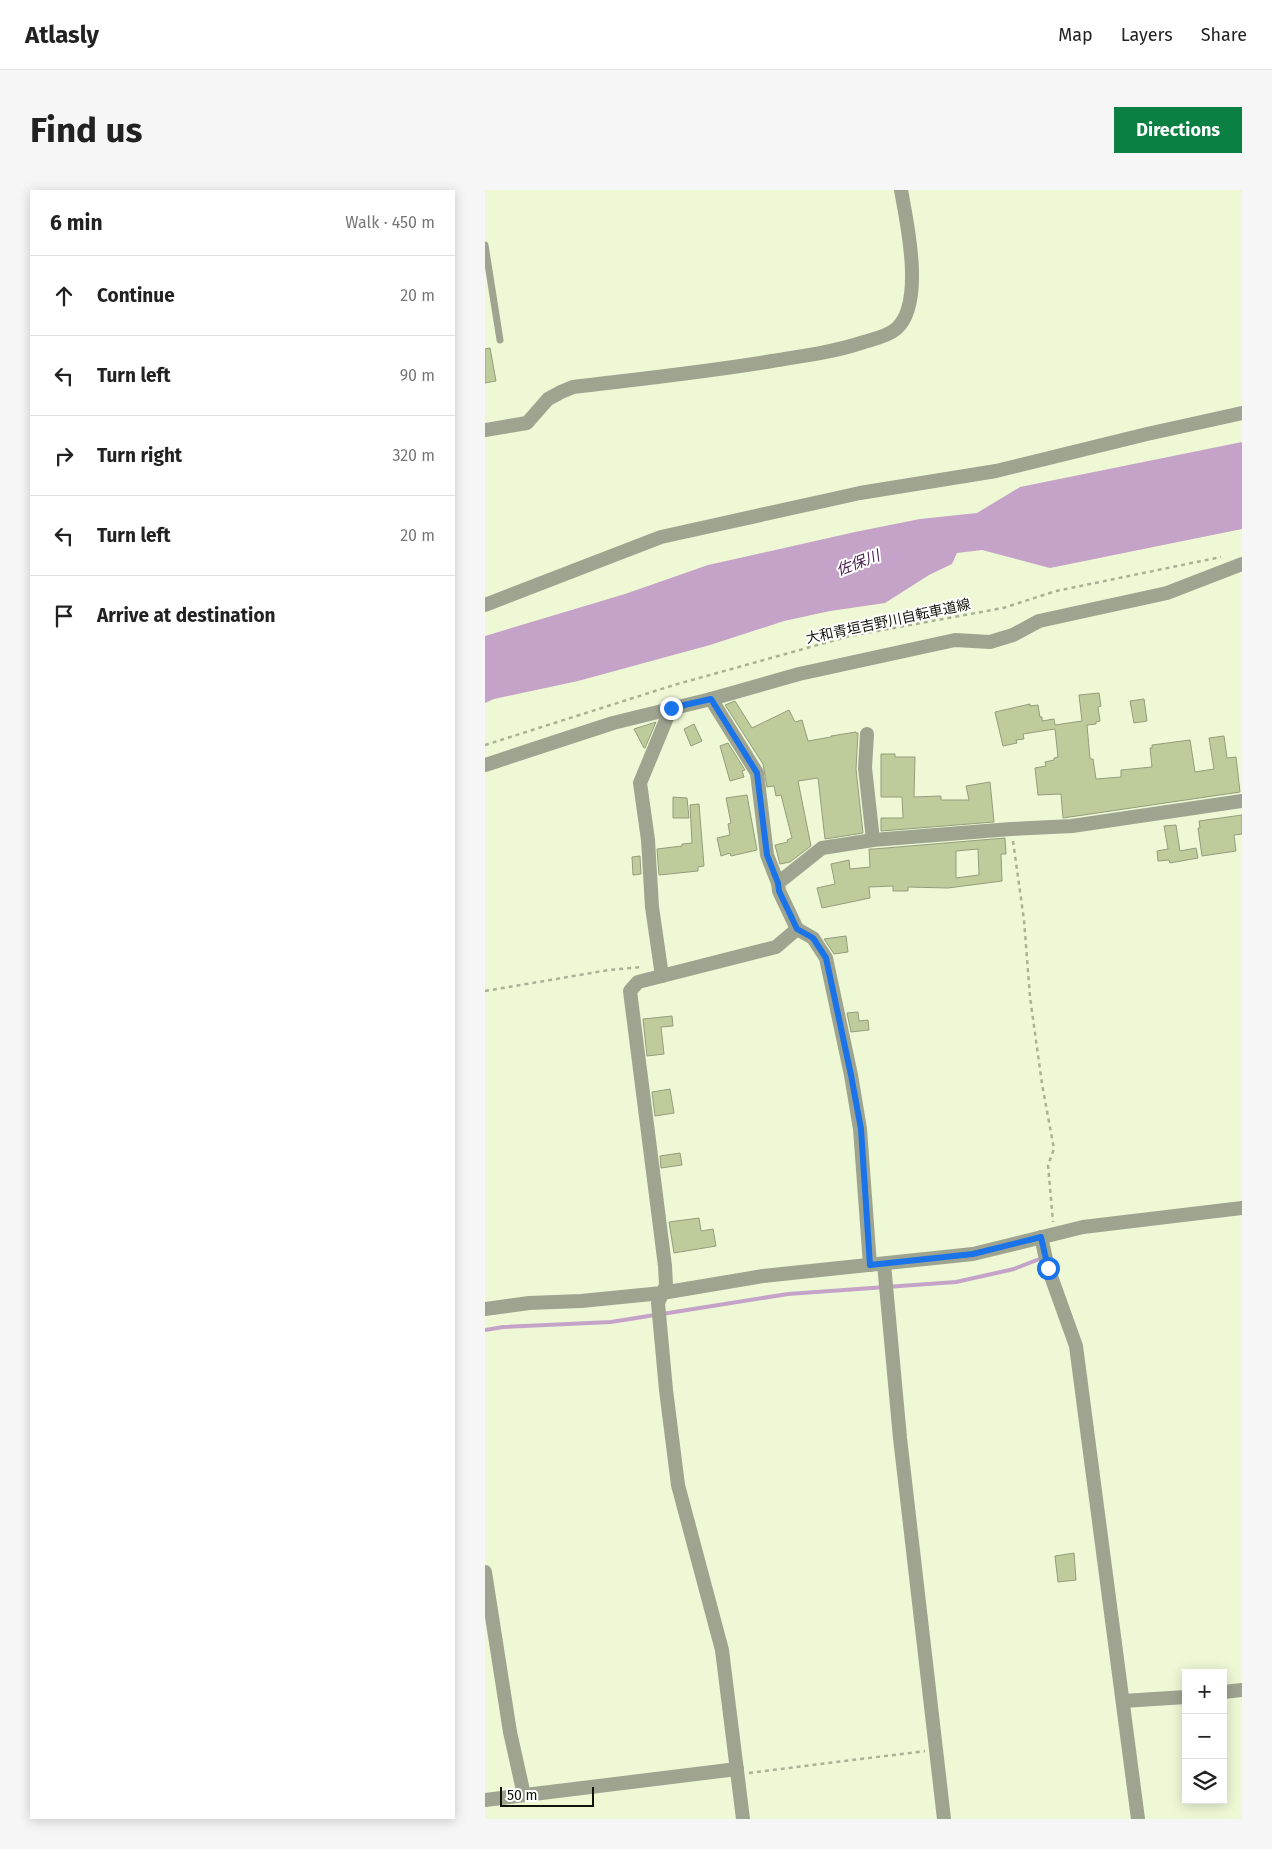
<!DOCTYPE html>
<html lang="en">
<head>
<meta charset="utf-8">
<style>
  body { margin:0; font-family:"Fira Sans","Noto Sans JP",sans-serif; background:#f6f6f6; color:#222 }
  .controls { position:absolute; right:15px; bottom:15px; display:grid; overflow:hidden; border-radius:0px; box-shadow:0 2px 12px #0003 }
  .controls button { width:45px; height:45px; display:grid; place-items:center; padding:0; border:0; border-bottom:1px solid #e0e0e0; background:#fff; color:#222; font:25px sans-serif }
  .scale { position:absolute; left:15px; bottom:12px; width:94px; box-sizing:border-box; padding-left:5px; border:2px solid #101307; border-top:0; font-size:14px; line-height:18px; white-space:nowrap; color:#101307; -webkit-text-stroke:4px #fff; paint-order:stroke }
  .stop { position:absolute; width:15px; height:15px; margin:-11px; border:4px solid #1a73e8; border-radius:50%; background:#fff }
  .stop.end { background:#1a73e8; border-color:#fff; box-shadow:0 1px 5px #0008 }
  .list { margin:0; padding:0; list-style:none }
  h2 { display:flex; justify-content:space-between; align-items:center; height:65px; margin:0; padding:0 20px; font-size:21px }
  h2 small { font-size:16px; font-weight:400; color:#767676 }
  .list li { display:grid; grid-template-columns:32px 1fr auto; gap:15px; align-items:center; box-sizing:border-box; height:80px; padding:0 20px; border-top:1px solid #e0e0e0 }
  .list b { display:block; font-size:19px; white-space:nowrap }
  .list em { font-size:16px; font-style:normal; color:#767676 }
  .icon { flex:none; width:28px; height:28px; fill:none; stroke:currentColor; stroke-width:2; stroke-linecap:round; stroke-linejoin:round }
  .map { position:relative; flex:none; width:757px; height:1629px; overflow:hidden; border-radius:0px }
  header { display:flex; align-items:center; gap:30px; box-sizing:border-box; height:70px; padding:0 25px; background:#fff; border-bottom:1px solid #e0e0e0 }
  header strong { font-size:24px }
  nav { display:flex; gap:28px; margin-inline-start:auto; font-size:18px }
  .intro { display:flex; align-items:center; justify-content:space-between; box-sizing:border-box; height:120px; padding:0 30px }
  h1 { margin:0; font-size:35px }
  .button { padding:12px 22px; border-radius:0px; background:#0b8043; color:#fff; font-size:18px; font-weight:700 }
  main { display:flex; gap:30px; padding:0 30px }
  aside { flex:1; background:#fff; border-radius:0px; box-shadow:0 2px 12px #0003 }
  .map>svg:first-child { display:block }
  .water { fill:#c5a2c8 }
  .lines { fill:none; stroke-linecap:round; stroke-linejoin:round }
  .stream { stroke:#c5a2c8; stroke-width:4 }
  .building { fill:#becc9c; stroke:#939d7c; fill-rule:evenodd }
  .path { stroke:#aab296; stroke-width:2.5; stroke-dasharray:4 4; stroke-linecap:butt }
  .service { stroke:#9ea490; stroke-width:7 }
  .minor { stroke:#9ea490; stroke-width:14 }
  .tertiary { stroke:#9ea490; stroke-width:14 }
  .route { stroke:#1a73e8; stroke-width:6 }
  .labels { text-anchor:middle; stroke-width:4; stroke-linejoin:round; paint-order:stroke }
  .street-label { font-size:14px; fill:#101307; stroke:#fff }
  .water-label { font-size:15px; font-style:italic; fill:#4c2151; stroke:#fff }
</style>
</head>
<body>
<header>
<strong>Atlasly</strong>
<nav><a>Map</a><a>Layers</a><a>Share</a></nav>
</header>
<div class="intro"><h1>Find us</h1><a class="button">Directions</a></div>
<main>
<aside>
<h2>6 min<small>Walk · 450 m</small></h2>
<ul class="list">
<li><svg class="icon" aria-label="ahead" viewBox="0 0 24 24"><path d="M12 20V5M6 11l6-6 6 6"/></svg><div><b>Continue</b></div><em>20 m</em></li>
<li><svg class="icon" aria-label="left" viewBox="0 0 24 24"><path d="M17 20v-9H6M10 6l-5 5 5 5"/></svg><div><b>Turn left</b></div><em>90 m</em></li>
<li><svg class="icon" aria-label="right" viewBox="0 0 24 24"><path d="M7 20v-9h11M14 6l5 5-5 5"/></svg><div><b>Turn right</b></div><em>320 m</em></li>
<li><svg class="icon" aria-label="left" viewBox="0 0 24 24"><path d="M17 20v-9H6M10 6l-5 5 5 5"/></svg><div><b>Turn left</b></div><em>20 m</em></li>
<li><svg class="icon" aria-label="arrive" viewBox="0 0 24 24"><path d="M6 21V4h12l-3 4 3 4H6"/></svg><div><b>Arrive at destination</b></div></li>
</ul>
</aside>
<div class="map">
<svg width="757" height="1629" viewBox="0 0 757 1629">
  <rect width="100%" height="100%" fill="#eef8d5"/>
  <polygon class="water" points="757,252 757,339 565,378 497,360 472,363 467,374 444,385 400,413 345,421 299,431 225,455 93,491 9,509 0,513 0,446 140,404 223,375 370,342 435,329 492,323 535,297"/>
  <g class="lines">
    <g class="stream">
      <polyline points="177,1124 303,1104 471,1092 529,1079 557,1068"/>
      <polyline points="0,1140 18,1137 126,1132 170,1125"/>
    </g>
  </g>
  <g class="building">
    <polygon points="5,158 11,191 0,193 0,159"/>
    <polygon points="614,503 616,516 613,517 615,531 611,532 611,534 602,535 605,569 608,569 611,589 636,587 636,580 667,577 665,558 667,558 667,555 705,550 710,582 729,579 724,548 739,546 742,568 751,567 755,602 578,628 576,604 553,605 550,578 561,576 560,572 569,570 569,568 573,567 570,539 538,544 539,549 531,550 532,553 518,556 510,522 545,514 545,516 553,515 555,527 557,527 557,531 569,529 570,535 597,531 594,505"/>
    <polygon points="659,509 662,531 649,533 645,511"/>
    <polygon points="250,511 267,538 304,520 310,532 317,530 323,551 346,547 346,546 371,542 371,543 373,543 371,579 378,643 340,649 333,588 313,591 326,656 305,672 295,674 290,655 303,652 302,650 307,648 296,605 291,606 289,596 282,597 278,574 240,515"/>
    <polygon points="171,532 160,558 159,558 149,539"/>
    <polygon points="209,534 217,551 206,556 199,539"/>
    <polygon points="243,553 260,580 257,581 259,587 245,591 235,556"/>
    <polygon points="396,564 410,564 410,567 430,567 429,607 456,606 456,610 484,610 481,596 505,592 509,632 396,641 396,628 418,628 417,607 396,607"/>
    <polygon points="262,605 272,660 246,666 245,663 236,666 232,648 245,645 243,634 246,633 241,608"/>
    <polygon points="188,607 202,608 204,628 188,628"/>
    <polygon points="214,614 219,676 213,677 213,681 174,685 172,659 197,656 197,654 207,653 205,615"/>
    <polygon points="757,625 757,644 749,645 751,661 717,666 713,638 715,638 714,631"/>
    <polygon points="691,635 695,661 711,658 713,668 685,673 684,670 673,671 672,661 683,659 679,636"/>
    <path d="M 520,648 L 521,664 L 516,664 L 517,691 L 463,698 L 423,697 L 423,701 L 408,701 L 408,696 L 384,697 L 385,708 L 337,718 L 332,698 L 350,694 L 346,674 L 364,670 L 365,679 L 385,677 L 384,659 L 389,659 ZM 493,659 L 494,685 L 471,688 L 471,661 Z"/>
    <polygon points="155,666 156,684 148,685 147,667"/>
    <polygon points="361,746 363,762 349,764 339,749"/>
    <polygon points="373,822 374,831 383,830 384,840 366,842 362,823"/>
    <polygon points="187,826 188,836 176,837 179,864 162,866 158,829"/>
    <polygon points="185,899 189,923 170,926 167,902"/>
    <polygon points="195,963 197,975 176,978 175,966"/>
    <polygon points="214,1028 216,1041 228,1039 231,1056 189,1063 184,1032"/>
    <polygon points="589,1363 591,1390 573,1392 570,1366"/>
  </g>
  <g class="lines">
    <g class="path">
      <polyline points="0,555 189,495 365,446 518,418 571,401 736,367"/>
      <polyline points="528,651 539,730 545,807 557,894 569,959 563,975 568,1032"/>
      <polyline points="0,801 124,780 157,777"/>
      <polyline points="264,1583 440,1561"/>
    </g>
    <polyline class="service" points="0,55 15,150"/>
    <g class="minor">
      <path d="M 0,240 L 42,233 L 63,209 L 76,202 L 88,197 C 154,189 221,182 287,171 C 318,166 349,162 379,152 C 389,149 403,146 411,139 C 440,114 422,33 416,0"/>
      <polyline points="0,415 176,347 375,303 511,281 662,244 757,223"/>
      <polyline points="226,509 272,583 282,665 293,693 294,701 312,739 328,748 341,768 366,885 375,939 385,1075"/>
      <polyline points="382,544 380,578 388,650"/>
      <polyline points="0,575 128,533 226,509 314,484 470,450 505,452 528,445 554,431 682,403 757,374"/>
      <polyline points="293,693 337,658 388,650 526,639 587,636 757,611"/>
      <polyline points="177,786 167,717 163,650 155,593 186,518"/>
      <polyline points="556,1047 563,1078 591,1156 653,1629"/>
      <polyline points="399,1074 415,1248 459,1629"/>
      <polyline points="0,1382 25,1542 39,1605"/>
      <polyline points="738,1502 757,1500"/>
      <polyline points="638,1511 701,1507"/>
      <polyline points="0,1610 252,1579"/>
      <polyline points="258,1629 237,1460 193,1295 181,1200 173,1113 181,1095 180,1076 145,801 153,792 291,757 312,739"/>
    </g>
    <polyline class="tertiary" points="0,1119 44,1113 96,1111 177,1103 278,1086 488,1064 598,1037 757,1018"/>
  </g>
  <g class="lines">
    <polyline class="route" points="186,518 226,509 272,583 282,665 293,693 294,701 312,739 328,748 341,768 366,885 376,939 385,1075 488,1064 556,1047 563,1078"/>
  </g>
  <g class="labels">
    <g class="street-label">
      <text transform="translate(403 431) rotate(-12)" y="5">大和青垣吉野川自転車道線</text>
    </g>
    <g class="water-label">
      <text transform="translate(373 373) rotate(-21)" y="5">佐保川</text>
    </g>
  </g>
</svg>
<div class="controls">
<button>+</button>
<button>−</button>
<button><svg class="icon" aria-label="layers" viewBox="0 0 24 24"><path d="M12 4l9 5-9 5-9-5zM3 14l9 5 9-5"/></svg></button>
</div>
<div class="scale">50 m</div>
<div class="stop" style="left:563px;top:1078px"></div>
<div class="stop end" style="left:186px;top:518px"></div>
</div>
</main>
</body>
</html>
